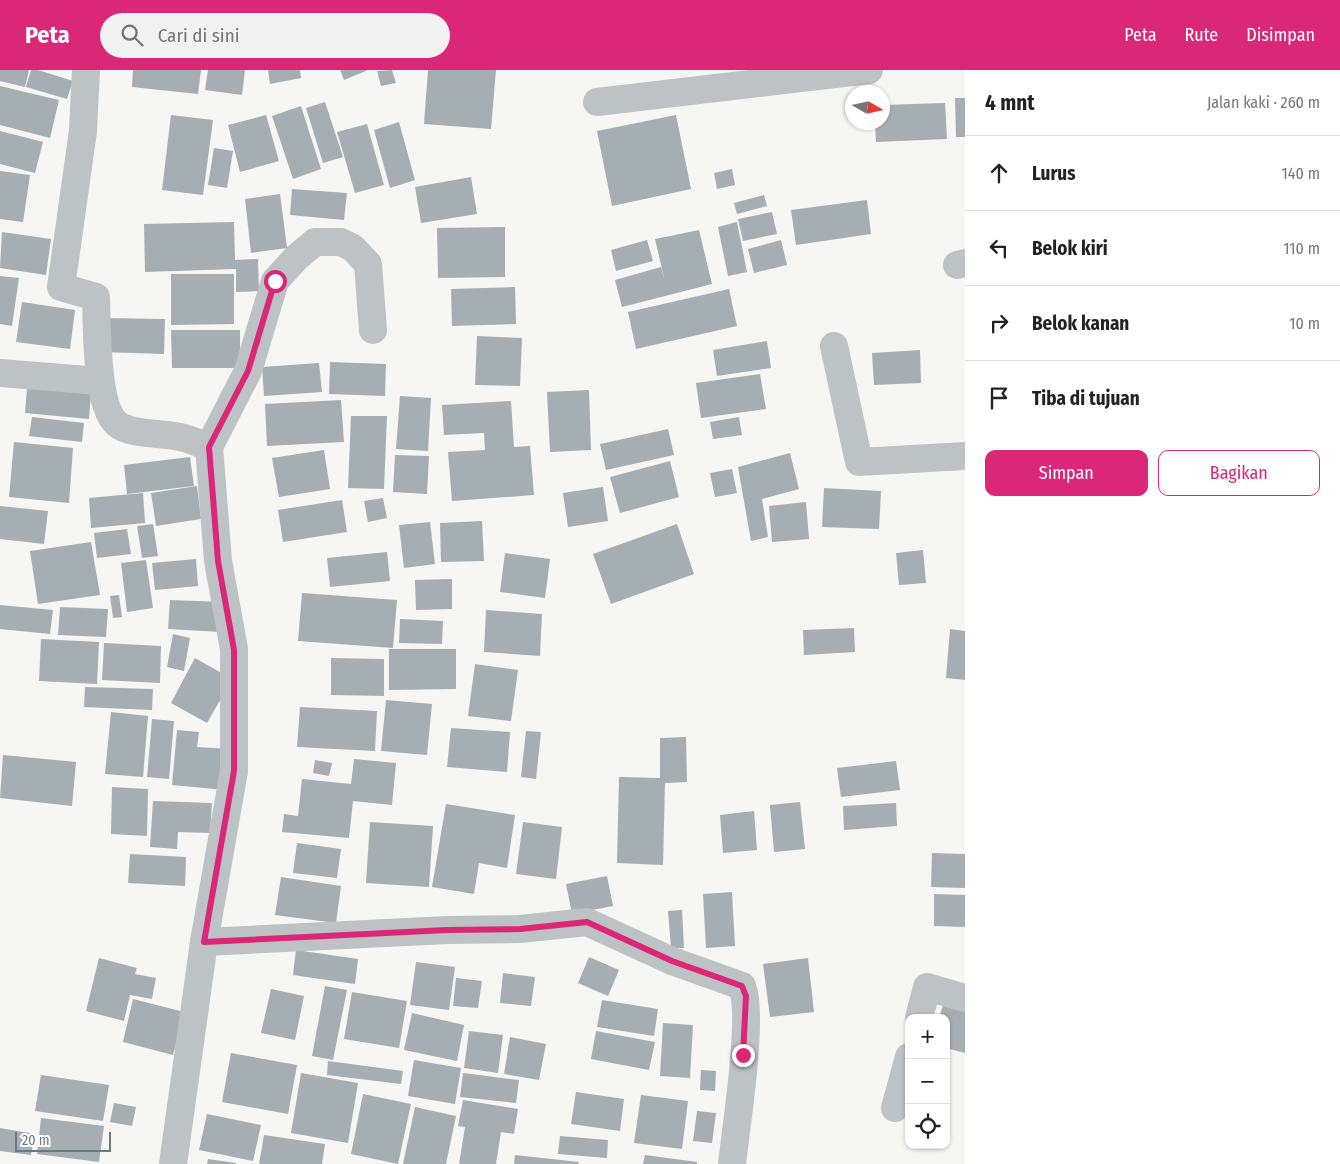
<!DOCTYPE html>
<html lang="id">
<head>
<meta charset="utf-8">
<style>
  body { margin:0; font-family:"Fira Sans Condensed",sans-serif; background:#f2f2f2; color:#222 }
  .controls { position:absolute; right:15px; bottom:15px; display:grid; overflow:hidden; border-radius:10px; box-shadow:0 1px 4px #0004 }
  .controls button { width:45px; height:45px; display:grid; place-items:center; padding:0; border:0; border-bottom:1px solid #e0e0e0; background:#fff; color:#222; font:25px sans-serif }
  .compass { position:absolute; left:845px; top:15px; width:45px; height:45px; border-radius:50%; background:#fff; box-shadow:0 1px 4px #0004; rotate:99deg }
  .scale { position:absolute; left:15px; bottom:12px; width:96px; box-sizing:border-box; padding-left:5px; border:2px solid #677983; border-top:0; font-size:14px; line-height:18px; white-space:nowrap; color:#677983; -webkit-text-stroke:4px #fff; paint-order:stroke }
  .stop { position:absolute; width:15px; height:15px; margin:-11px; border:4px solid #db2777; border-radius:50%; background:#fff }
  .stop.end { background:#db2777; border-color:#fff; box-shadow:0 1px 5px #0008 }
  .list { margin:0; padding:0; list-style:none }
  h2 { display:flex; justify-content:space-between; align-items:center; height:65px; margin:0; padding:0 20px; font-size:21px }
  h2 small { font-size:16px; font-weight:400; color:#767676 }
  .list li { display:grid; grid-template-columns:32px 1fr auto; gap:15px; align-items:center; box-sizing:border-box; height:75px; padding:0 20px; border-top:1px solid #e0e0e0 }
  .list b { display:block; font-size:19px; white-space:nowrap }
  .list em { font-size:16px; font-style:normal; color:#767676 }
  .actions { display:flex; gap:10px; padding:15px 20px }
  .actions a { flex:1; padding:11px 0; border:1px solid #db2777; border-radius:10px; text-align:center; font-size:18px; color:#db2777 }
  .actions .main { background:#db2777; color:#fff }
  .icon { flex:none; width:28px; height:28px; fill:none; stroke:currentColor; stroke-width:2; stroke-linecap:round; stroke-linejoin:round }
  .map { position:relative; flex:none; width:965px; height:1094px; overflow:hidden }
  header { display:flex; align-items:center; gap:30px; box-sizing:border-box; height:70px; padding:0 25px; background:#db2777; color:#fff }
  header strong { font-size:24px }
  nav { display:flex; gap:28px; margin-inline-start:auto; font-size:18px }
  .search { width:350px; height:45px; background:#f2f2f2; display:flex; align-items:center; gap:12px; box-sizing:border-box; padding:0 18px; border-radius:28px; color:#767676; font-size:19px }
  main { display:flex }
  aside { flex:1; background:#fff }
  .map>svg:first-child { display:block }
  .building { fill:#a5aeb3 }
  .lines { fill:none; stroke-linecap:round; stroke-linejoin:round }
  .minor { stroke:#bdc2c5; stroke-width:28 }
  .route { stroke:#db2777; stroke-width:6 }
</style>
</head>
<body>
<header>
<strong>Peta</strong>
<div class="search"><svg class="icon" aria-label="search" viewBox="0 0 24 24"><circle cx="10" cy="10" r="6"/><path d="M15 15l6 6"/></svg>Cari di sini</div>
<nav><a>Peta</a><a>Rute</a><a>Disimpan</a></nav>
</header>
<main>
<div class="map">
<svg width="965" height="1094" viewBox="0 0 965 1094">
  <rect width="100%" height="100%" fill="#f6f6f3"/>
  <g class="building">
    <polygon points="0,0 29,0 25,17 0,11"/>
    <polygon points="31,0 38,0 73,11 67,29 26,17"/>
    <polygon points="133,0 201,0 198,24 132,17"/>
    <polygon points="208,0 245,0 242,25 205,20"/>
    <polygon points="268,0 300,0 301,8 270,14"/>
    <polygon points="340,0 368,0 344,10"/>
    <polygon points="392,0 396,13 381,16 377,1"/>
    <polygon points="428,0 496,0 491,59 424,54"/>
    <polygon points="0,16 59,30 50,68 0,55"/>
    <polygon points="955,28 965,28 965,67 956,67"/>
    <polygon points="325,32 343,87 323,93 306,38"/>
    <polygon points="945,33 947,69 876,72 875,52 882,52 882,35"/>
    <polygon points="301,36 321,99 293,109 272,46"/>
    <polygon points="171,45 213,50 203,125 162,120"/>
    <polygon points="266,45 279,91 240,102 228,55"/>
    <polygon points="676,45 691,119 612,136 597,61"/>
    <polygon points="399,52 415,110 390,118 374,60"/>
    <polygon points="367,54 384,115 355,123 337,62"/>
    <polygon points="0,61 43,72 35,103 0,94"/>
    <polygon points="214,78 233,81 227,118 208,115"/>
    <polygon points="732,99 735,115 717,119 714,103"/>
    <polygon points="0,101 30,105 23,152 0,149"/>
    <polygon points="471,107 477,144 421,153 415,117"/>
    <polygon points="292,119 347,123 344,150 290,145"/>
    <polygon points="280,124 287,178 251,183 245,129"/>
    <polygon points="764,125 767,136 737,144 734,133"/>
    <polygon points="867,130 871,164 796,175 791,140"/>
    <polygon points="772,142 777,164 743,171 738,149"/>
    <polygon points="234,152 235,190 258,189 259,221 236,222 236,199 145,202 144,154"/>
    <polygon points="737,152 747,202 728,206 718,157"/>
    <polygon points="505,157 505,207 438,208 437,158"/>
    <polygon points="699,160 712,214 622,237 615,210 661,197 665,212 655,169"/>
    <polygon points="2,162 51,169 46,205 0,198"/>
    <polygon points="647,170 653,191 616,201 611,180"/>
    <polygon points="781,170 787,195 754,203 748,179"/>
    <polygon points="171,204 234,204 234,254 171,255"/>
    <polygon points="0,206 19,208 12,256 0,254"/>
    <polygon points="515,217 516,254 452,256 451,219"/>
    <polygon points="729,219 737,256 636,279 628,242"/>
    <polygon points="22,232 75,240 70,279 16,272"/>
    <polygon points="102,248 165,249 164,284 101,282"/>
    <polygon points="171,260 240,260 240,298 172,298"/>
    <polygon points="477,266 522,268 520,316 475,315"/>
    <polygon points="767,271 771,298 717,306 713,280"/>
    <polygon points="920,280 921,313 874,315 872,283"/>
    <polygon points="330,292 386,294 385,326 329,324"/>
    <polygon points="319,293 322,322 264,326 262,297"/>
    <polygon points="760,304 766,339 701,348 696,313"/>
    <polygon points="27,318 91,324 89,349 25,343"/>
    <polygon points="589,320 591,380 550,382 547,322"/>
    <polygon points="400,326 431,328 428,381 396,379"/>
    <polygon points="341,330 344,372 267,376 265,334"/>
    <polygon points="511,331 514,377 530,376 534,425 452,431 448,382 485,380 484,363 444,365 442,335"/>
    <polygon points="351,346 387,346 384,419 348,418"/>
    <polygon points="32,347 84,353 82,372 29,366"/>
    <polygon points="739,347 742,365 713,369 710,352"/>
    <polygon points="668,359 674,385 606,400 600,374"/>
    <polygon points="14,372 73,378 69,433 9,427"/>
    <polygon points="324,380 330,419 279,427 272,388"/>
    <polygon points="790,383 799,419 762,429 768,467 751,471 738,397"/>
    <polygon points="395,385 429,386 427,424 393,422"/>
    <polygon points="190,387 194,416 127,424 124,395"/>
    <polygon points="670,391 679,427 620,443 610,407"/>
    <polygon points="732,399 737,423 715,427 710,403"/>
    <polygon points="197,416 201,449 156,456 151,423"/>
    <polygon points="603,417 608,451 568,457 563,423"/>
    <polygon points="824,418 881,421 879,459 822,457"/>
    <polygon points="143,423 145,453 91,458 89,428"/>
    <polygon points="383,428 387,448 368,452 364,431"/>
    <polygon points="342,430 347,462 283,472 278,440"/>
    <polygon points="806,432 809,469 772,472 769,436"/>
    <polygon points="0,436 48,441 44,474 0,469"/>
    <polygon points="482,451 484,491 441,492 440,453"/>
    <polygon points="430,452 435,494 404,498 399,455"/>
    <polygon points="153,454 158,486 142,488 137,456"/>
    <polygon points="677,454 694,504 611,534 593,484"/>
    <polygon points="127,459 131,484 97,488 94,463"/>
    <polygon points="91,472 100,525 38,534 30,481"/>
    <polygon points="923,480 926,513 899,515 896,483"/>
    <polygon points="387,482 390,511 330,517 327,488"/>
    <polygon points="505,483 550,489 545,528 500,522"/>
    <polygon points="196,489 198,516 155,520 152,493"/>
    <polygon points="146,490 153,538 127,542 121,493"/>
    <polygon points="452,509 452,539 416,540 415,510"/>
    <polygon points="302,523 397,530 393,578 298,571"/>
    <polygon points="119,525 122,547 113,548 110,526"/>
    <polygon points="170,530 223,532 221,562 168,559"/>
    <polygon points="0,535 53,540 50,564 0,559"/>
    <polygon points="60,537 108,539 106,567 58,565"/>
    <polygon points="486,540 542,544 540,586 484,582"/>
    <polygon points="400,549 443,551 442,574 399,573"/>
    <polygon points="854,558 855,582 804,585 803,560"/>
    <polygon points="950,559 965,561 965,610 946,608"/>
    <polygon points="173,564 190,568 184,601 167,597"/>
    <polygon points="41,569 99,572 97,614 39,611"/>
    <polygon points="104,573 161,576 160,613 102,610"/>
    <polygon points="389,579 456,579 456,619 389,620"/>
    <polygon points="195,588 232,609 207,653 171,633"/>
    <polygon points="331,588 384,589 384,626 331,625"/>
    <polygon points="475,594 518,600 511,651 468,646"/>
    <polygon points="85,617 153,619 152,640 84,637"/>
    <polygon points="386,630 432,634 427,685 381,681"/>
    <polygon points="300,637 377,641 375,681 297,677"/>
    <polygon points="111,642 148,646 143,707 105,704"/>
    <polygon points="152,649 174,651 169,709 147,707"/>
    <polygon points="451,658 510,662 507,702 447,697"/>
    <polygon points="177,660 199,662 197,677 229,679 226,720 172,715"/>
    <polygon points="526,661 541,662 536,709 521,707"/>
    <polygon points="686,667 687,712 665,713 663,795 617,793 619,707 660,708 660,668"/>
    <polygon points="3,685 76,692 72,736 0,728"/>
    <polygon points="354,689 396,693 392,735 353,731 349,768 282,762 284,744 298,746 302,709 351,714"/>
    <polygon points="315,690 332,693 329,706 313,703"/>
    <polygon points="896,691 900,720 841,727 837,698"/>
    <polygon points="112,717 148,719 147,766 111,764"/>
    <polygon points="153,731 212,733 210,763 178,762 177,779 150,777"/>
    <polygon points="800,732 805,779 774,782 770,735"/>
    <polygon points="896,733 897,756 844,760 843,736"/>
    <polygon points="446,734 515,745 507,798 479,793 474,824 432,817"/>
    <polygon points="754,741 757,780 723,783 720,745"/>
    <polygon points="370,752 433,756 429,817 366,813"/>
    <polygon points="523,752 562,757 556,809 516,804"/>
    <polygon points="297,773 341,779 337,808 293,803"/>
    <polygon points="932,783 965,784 965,818 931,817"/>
    <polygon points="130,784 186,787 185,816 128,813"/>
    <polygon points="607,806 613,836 572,844 566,814"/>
    <polygon points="281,807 341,816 336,853 275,845"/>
    <polygon points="732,822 735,876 706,878 703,824"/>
    <polygon points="934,824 965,825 965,857 934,856"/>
    <polygon points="682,840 684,878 671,878 668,841"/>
    <polygon points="296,880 358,889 355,914 293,905"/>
    <polygon points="589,887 619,900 608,926 578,913"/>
    <polygon points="99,888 137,898 135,904 156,908 152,929 130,925 124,951 86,941"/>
    <polygon points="808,888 814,942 770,947 763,894"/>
    <polygon points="416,892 455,897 449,940 410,935"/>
    <polygon points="503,903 535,907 531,936 500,933"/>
    <polygon points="456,908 482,911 478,938 453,936"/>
    <polygon points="325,916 347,920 333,990 312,986"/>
    <polygon points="271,919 304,926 295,970 261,963"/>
    <polygon points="352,922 407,931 399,978 344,969"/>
    <polygon points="133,929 184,942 173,985 123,972"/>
    <polygon points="602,930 658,939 654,966 597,957"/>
    <polygon points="944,932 965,938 965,983 946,978 946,948 939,948"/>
    <polygon points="412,943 464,955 457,991 404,980"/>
    <polygon points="663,953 693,955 690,1008 660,1006"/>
    <polygon points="469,961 503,965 498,1003 464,998"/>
    <polygon points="596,961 655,972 649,1000 591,989"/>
    <polygon points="510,967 546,974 539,1010 504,1004"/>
    <polygon points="231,983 297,995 288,1044 222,1032"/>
    <polygon points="414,990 461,998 455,1034 408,1026"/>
    <polygon points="328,991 403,1001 401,1014 327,1005"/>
    <polygon points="701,1000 716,1001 715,1021 700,1020"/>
    <polygon points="301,1003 358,1013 348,1073 291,1063"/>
    <polygon points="463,1003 519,1010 516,1033 460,1027"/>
    <polygon points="41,1005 109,1015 103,1051 35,1041"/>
    <polygon points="576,1022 624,1029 620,1061 571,1054"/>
    <polygon points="363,1024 411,1034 398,1094 351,1084"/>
    <polygon points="641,1025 688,1031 682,1079 634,1073"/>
    <polygon points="463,1030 518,1039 514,1064 501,1062 496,1094 459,1094 465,1057 458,1056"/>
    <polygon points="114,1033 136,1037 132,1056 110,1052"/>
    <polygon points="415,1037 456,1046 446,1094 403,1094"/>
    <polygon points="697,1041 716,1043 712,1073 693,1071"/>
    <polygon points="207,1044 261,1055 253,1091 199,1080"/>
    <polygon points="41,1048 104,1056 99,1092 37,1084"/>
    <polygon points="0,1058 35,1064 31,1085 0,1081"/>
    <polygon points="264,1065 325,1074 322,1094 259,1094"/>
    <polygon points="560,1066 608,1070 607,1088 558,1084"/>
    <polygon points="515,1085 579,1092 578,1094 514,1094"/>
    <polygon points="645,1085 697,1092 697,1094 643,1094"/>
    <polygon points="208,1089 236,1093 236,1094 207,1094"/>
  </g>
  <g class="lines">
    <g class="minor">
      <path d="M 86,0 L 83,61 L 61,217 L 96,227 C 97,253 95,342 120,356 C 138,366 164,362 184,368 C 192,370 201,374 209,377 L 218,491 L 234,579 L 234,701 L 204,872 L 173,1094"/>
      <polyline points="597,32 869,0"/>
      <polyline points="957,195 965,193"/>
      <polyline points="834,276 859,392 965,386"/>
      <polyline points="0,303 99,311"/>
      <polyline points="209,377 248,301 275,211 296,188 315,172 341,172 353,178 368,194 373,260"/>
      <path d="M 204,872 L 447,860 L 520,859 L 587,852 L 672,891 L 742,916 C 754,945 736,1057 732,1094"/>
      <polyline points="919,948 927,917 965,928"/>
      <polyline points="895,1038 909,987"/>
    </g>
  </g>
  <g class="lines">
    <polyline class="route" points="275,211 248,301 209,377 218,491 234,580 234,701 204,872 447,860 520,859 587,852 672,891 742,916 746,926 743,985"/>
  </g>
</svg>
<div class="controls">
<button>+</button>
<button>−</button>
<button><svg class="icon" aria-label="locate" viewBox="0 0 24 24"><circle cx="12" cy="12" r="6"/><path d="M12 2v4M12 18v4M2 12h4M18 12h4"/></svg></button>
</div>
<svg class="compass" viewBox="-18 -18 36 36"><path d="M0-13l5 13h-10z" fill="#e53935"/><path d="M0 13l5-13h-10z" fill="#767676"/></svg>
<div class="scale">20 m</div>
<div class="stop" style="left:275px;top:211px"></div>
<div class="stop end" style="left:743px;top:985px"></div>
</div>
<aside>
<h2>4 mnt<small>Jalan kaki · 260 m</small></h2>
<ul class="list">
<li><svg class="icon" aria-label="ahead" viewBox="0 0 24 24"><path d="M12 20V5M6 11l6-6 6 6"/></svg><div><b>Lurus</b></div><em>140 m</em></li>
<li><svg class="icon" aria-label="left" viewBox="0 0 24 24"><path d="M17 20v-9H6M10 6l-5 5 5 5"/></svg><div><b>Belok kiri</b></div><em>110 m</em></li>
<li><svg class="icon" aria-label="right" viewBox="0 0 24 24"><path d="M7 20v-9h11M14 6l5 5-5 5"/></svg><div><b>Belok kanan</b></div><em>10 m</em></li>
<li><svg class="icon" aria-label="arrive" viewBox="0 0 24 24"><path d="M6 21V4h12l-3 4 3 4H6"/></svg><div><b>Tiba di tujuan</b></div></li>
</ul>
<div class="actions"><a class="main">Simpan</a><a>Bagikan</a></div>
</aside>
</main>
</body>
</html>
